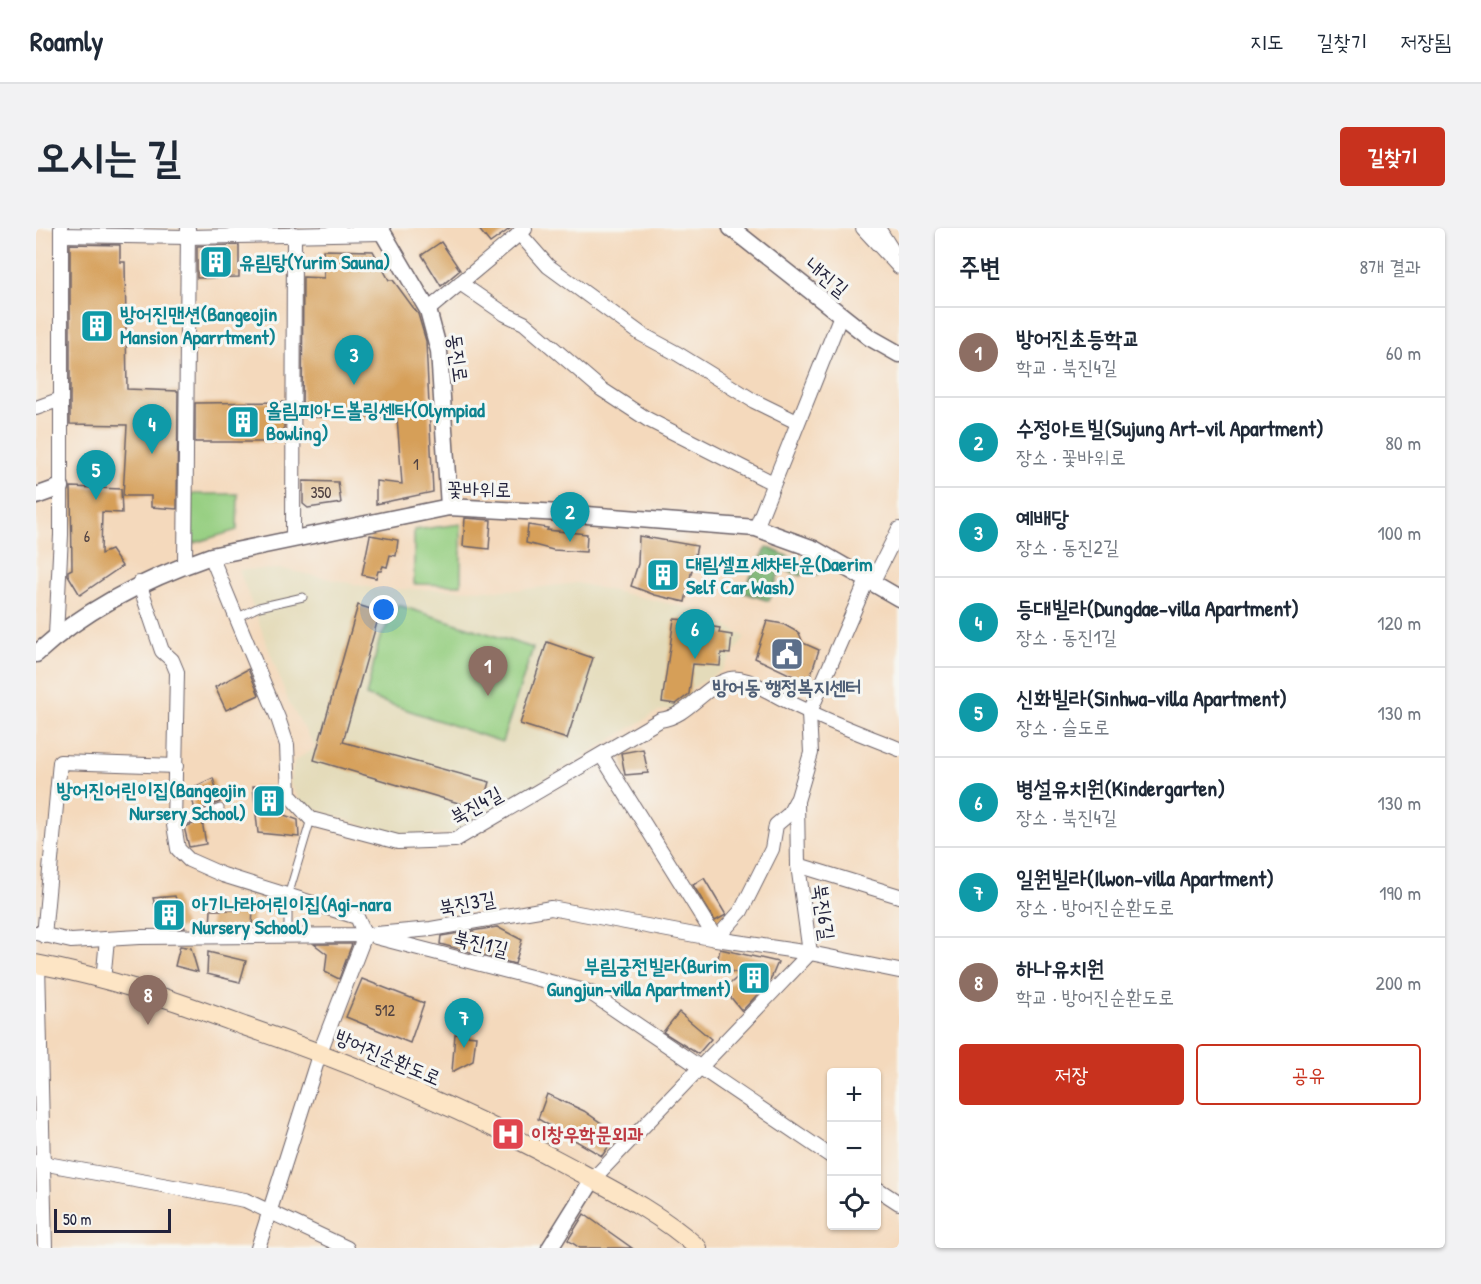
<!DOCTYPE html>
<html lang="ko">
<head>
<meta charset="utf-8">
<style>
  body { margin:0; font-family:"Patrick Hand","Poor Story",sans-serif; background:#f2f2f3; color:#1f2937 }
  .controls { position:absolute; right:18px; bottom:18px; display:grid; overflow:hidden; border-radius:6px; box-shadow:0 2px 4px #0004 }
  .controls button { width:54px; height:54px; display:grid; place-items:center; padding:0; border:0; border-bottom:2px solid #e0e1e3; background:#fff; color:#1f2937; font:30px sans-serif }
  .scale { position:absolute; left:18px; bottom:15px; width:117px; box-sizing:border-box; padding-left:6px; border:3px solid #22223b; border-top:0; font-size:16px; line-height:21px; white-space:nowrap; color:#22223b; -webkit-text-stroke:4px #f6f6f2; paint-order:stroke }
  .you { position:absolute; left:348px; top:382px; width:21px; height:21px; margin:-15px; border:4px solid #fff; border-radius:50%; background:#1a73e8; box-shadow:0 0 0 9px #1a73e833 }
  .badge { display:grid; place-items:center; width:39px; height:39px; border-radius:50%; background:#c8321e; color:#fff; font-size:20px; font-weight:700 }
  .pin { position:absolute; translate:-50% -50px; filter:drop-shadow(0 2px 3px #0008) }
  .pin::after { content:''; position:absolute; top:32px; width:21px; height:18px; background:inherit; clip-path:polygon(0 0,100% 0,50% 100%) }
  .list { margin:0; padding:0; list-style:none }
  h2 { display:flex; justify-content:space-between; align-items:center; height:78px; margin:0; padding:0 24px; font-size:26px }
  h2 small { font-size:20px; font-weight:400; color:#747a83 }
  .list li { display:grid; grid-template-columns:39px 1fr auto; gap:18px; align-items:center; box-sizing:border-box; height:90px; padding:0 24px; border-top:2px solid #e0e1e3 }
  .list b { display:block; font-size:22px; white-space:nowrap }
  .list p { margin:0; font-size:20px; white-space:nowrap; color:#747a83 }
  .list em { font-size:20px; font-style:normal; color:#747a83 }
  .actions { display:flex; gap:12px; padding:18px 24px }
  .actions a { flex:1; padding:14px 0; border:2px solid #c8321e; border-radius:6px; text-align:center; font-size:21px; color:#c8321e }
  .actions .main { background:#c8321e; color:#fff }
  .icon { flex:none; width:33px; height:33px; fill:none; stroke:currentColor; stroke-width:2; stroke-linecap:round; stroke-linejoin:round }
  .map { position:relative; flex:none; width:863px; height:1020px; overflow:hidden; border-radius:6px }
  header { display:flex; align-items:center; gap:36px; box-sizing:border-box; height:84px; padding:0 30px; background:#fff; border-bottom:2px solid #e0e1e3 }
  header strong { font-size:28px }
  nav { display:flex; gap:33px; margin-inline-start:auto; font-size:21px }
  .intro { display:flex; align-items:center; justify-content:space-between; box-sizing:border-box; height:144px; padding:0 36px }
  h1 { margin:0; font-size:42px }
  .button { padding:15px 27px; border-radius:6px; background:#c8321e; color:#fff; font-size:21px; font-weight:700 }
  main { display:flex; gap:36px; padding:0 36px }
  aside { flex:1; background:#fff; border-radius:6px; box-shadow:0 2px 4px #0004 }
  .map>svg:first-child { display:block }
  .built { fill:#e4dbba }
  .green { fill:#97cf82; stroke:#5c785e; stroke-width:1.5 }
  .forest { fill:#79b270; stroke:#4e6a56; stroke-width:1.5 }
  .building { fill:#d69f59 }
  .lines { fill:none; stroke-linecap:round; stroke-linejoin:round }
  .service-casing { stroke:#6c6268; stroke-width:9 }
  .minor-casing { stroke:#6c6268; stroke-width:16 }
  .tertiary-casing { stroke:#6c6268; stroke-width:19 }
  .secondary-casing { stroke:#6c6268; stroke-width:20 }
  .service { stroke:#fff; stroke-width:7 }
  .minor { stroke:#fff; stroke-width:14 }
  .tertiary { stroke:#fff; stroke-width:16 }
  .secondary { stroke:#fde5c5; stroke-width:18 }
  .labels { text-anchor:middle; stroke-width:6; stroke-linejoin:round; paint-order:stroke }
  .number-label { font-size:16px; fill:#4f4142 }
  .culture-label { font-size:20px; font-weight:bold; fill:#0d838f; stroke:#f6f6f2; text-anchor:start }
  .street-label { font-size:20px; fill:#22223b; stroke:#f6f6f2 }
  .service-label { font-size:20px; font-weight:bold; fill:#4e5e75; stroke:#f6f6f2 }
  .health-label { font-size:20px; font-weight:bold; fill:#be3a42; stroke:#f6f6f2; text-anchor:start }
</style>
</head>
<body>
<header>
<strong>Roamly</strong>
<nav><a>지도</a><a>길찾기</a><a>저장됨</a></nav>
</header>
<div class="intro"><h1>오시는 길</h1><a class="button">길찾기</a></div>
<main>
<div class="map">
<svg width="863" height="1020" viewBox="0 0 863 1020">
  <rect width="100%" height="100%" fill="#f6f6f2"/>
  <filter id="ink" filterUnits="userSpaceOnUse"><feTurbulence type="fractalNoise" baseFrequency=".0167" numOctaves="2"/><feDisplacementMap in="SourceGraphic" scale="12" xChannelSelector="R" yChannelSelector="G"/><feConvolveMatrix kernelMatrix="1 2 1 2 8 2 1 2 1" color-interpolation-filters="sRGB"/></filter>
  <filter id="wash" filterUnits="userSpaceOnUse"><feTurbulence type="fractalNoise" baseFrequency=".008" numOctaves="4" result="noise"/><feDisplacementMap in="SourceGraphic" scale="24" xChannelSelector="R" yChannelSelector="G"/><feGaussianBlur stdDeviation="1.35" result="paint"/><feColorMatrix in="noise" values="0 0 0 0 0 0 0 0 0 0 0 0 0 0 0 0 0 1.4 0 .05"/><feComposite in="paint" operator="in"/></filter>
  <g filter="url(#wash)">
    <rect width="100%" height="100%" fill="#f4d9bc"/>
    <polygon class="built" points="247,341 341,361 482,362 541,355 666,383 709,409 685,443 655,461 653,479 623,483 416,606 353,606 267,577 253,555 259,532 280,520 253,475 203,342"/>
    <g class="green">
      <polygon points="154,266 202,266 201,302 155,316"/>
      <polygon points="425,296 425,357 378,356 378,302"/>
      <polygon points="362,377 497,420 466,514 330,468 343,413"/>
    </g>
    <polygon class="forest" points="731,319 782,342 781,348 769,342 765,348 745,340 733,373 706,364"/>
    <g id="blocks">
      <g class="building">
        <polygon points="442,0 475,0 454,15"/>
        <polygon points="405,14 424,42 405,58 386,27"/>
        <polygon points="34,16 84,17 84,34 89,34 91,161 142,163 141,281 115,279 115,268 87,268 91,197 34,196"/>
        <polygon points="203,17 203,49 161,50 161,18"/>
        <polygon points="287,22 337,23 353,52 357,52 382,86 390,113 397,264 340,276 340,253 366,256 361,189 266,189 267,49 288,50"/>
        <polygon points="248,174 248,214 159,214 159,175"/>
        <polygon points="267,253 302,254 305,275 272,280 267,276"/>
        <polygon points="35,259 85,261 86,285 66,284 65,326 75,322 86,338 44,367 32,347 32,343 36,341"/>
        <polygon points="429,290 455,292 453,321 427,318"/>
        <polygon points="492,297 512,300 511,302 551,306 550,324 517,322 490,315"/>
        <polygon points="334,307 362,312 360,328 354,327 351,339 347,338 345,343 342,343 340,350 326,347"/>
        <polygon points="603,308 661,318 649,374 619,367 595,358 602,336"/>
        <polygon points="322,377 344,384 307,514 454,554 446,582 278,532"/>
        <polygon points="638,391 664,393 663,397 684,400 683,405 696,407 694,426 685,425 684,438 657,436 653,466 640,476 626,474"/>
        <polygon points="731,393 747,396 763,405 767,415 783,422 772,455 719,430"/>
        <polygon points="511,414 557,430 531,511 484,496"/>
        <polygon points="212,441 223,467 190,482 179,459"/>
        <polygon points="607,521 612,545 589,547 585,525"/>
        <polygon points="177,550 184,574 159,583 154,561"/>
        <polygon points="217,558 244,559 248,587 262,592 263,609 222,605"/>
        <polygon points="166,593 170,616 153,619 148,599"/>
        <polygon points="668,650 690,687 679,693 657,657"/>
        <polygon points="139,668 149,700 125,700 117,670"/>
        <polygon points="175,682 217,682 216,699 174,699"/>
        <polygon points="461,699 486,712 479,736 404,716 405,708"/>
        <polygon points="278,716 316,716 303,751 289,744 291,726"/>
        <polygon points="144,718 155,720 162,744 139,738"/>
        <polygon points="684,721 742,734 734,753 706,783 688,761 705,746 680,739"/>
        <polygon points="172,724 210,733 204,754 171,746"/>
        <polygon points="326,751 388,775 374,815 310,789"/>
        <polygon points="643,784 675,811 662,826 627,804"/>
        <polygon points="419,806 440,808 437,833 416,844"/>
        <polygon points="511,866 548,883 581,906 566,928 502,891"/>
        <polygon points="548,986 596,1020 544,1020 532,1012"/>
      </g>
    </g>
  </g>
  <g filter="url(#ink)">
    <use href="#blocks" fill-opacity="0" stroke="#6c6268" stroke-width="1.5"/>
    <g class="lines">
      <g class="service-casing">
        <g id="service">
          <polyline points="200,390 223,379 267,369"/>
          <polyline points="138,597 184,580"/>
          <polyline points="252,708 252,668 275,591"/>
        </g>
      </g>
      <g class="minor-casing">
        <g id="minor">
          <polyline points="827,0 863,39"/>
          <polyline points="842,0 856,22"/>
          <polyline points="483,5 512,38 605,106 642,126 718,173 761,194"/>
          <polyline points="25,7 152,9 345,5"/>
          <polyline points="424,55 469,86 488,95 565,161 611,191 737,255"/>
          <polyline points="392,82 489,1"/>
          <polyline points="0,180 25,171"/>
          <polyline points="720,300 805,87"/>
          <polyline points="257,311 258,6"/>
          <path d="M 175,328 L 242,490 L 251,517 L 253,567 L 275,591 L 362,614 L 419,612 L 624,492 C 653,488 666,459 694,451 C 706,448 722,458 732,463 C 775,487 818,503 863,521"/>
          <polyline points="149,337 152,0"/>
          <polyline points="837,353 863,301"/>
          <polyline points="103,355 126,423 136,432 141,444 138,597 142,621 153,632 187,647 321,689 329,707"/>
          <polyline points="20,407 25,307 25,0"/>
          <polyline points="566,528 680,711 705,683 736,621 740,597 753,586 760,573"/>
          <polyline points="762,637 863,668"/>
          <polyline points="0,705 35,713 103,709 329,707 395,701 515,680 680,711 774,725 863,743"/>
          <polyline points="8,708 24,534 140,538"/>
          <polyline points="340,709 553,764 796,929"/>
          <polyline points="2,737 9,1020"/>
          <polyline points="67,753 71,711"/>
          <polyline points="0,934 209,972 311,1020"/>
          <polyline points="557,951 774,725 762,637 761,573 775,525 773,486 832,350"/>
          <polyline points="840,960 863,975"/>
          <polyline points="222,1020 284,824 329,707"/>
        </g>
      </g>
      <g class="tertiary-casing">
        <g id="tertiary">
          <polyline points="344,0 392,82 403,123 413,279"/>
          <polyline points="695,0 833,109 863,126"/>
          <polyline points="0,268 25,259"/>
          <path d="M 0,426 C 50,380 112,350 175,328 L 413,279 L 525,285 L 720,300 L 778,321 L 863,370"/>
          <polyline points="514,1020 557,951"/>
        </g>
      </g>
      <g class="secondary-casing">
        <path id="secondary" d="M 0,736 C 71,749 141,773 208,798 C 321,837 432,883 536,940 C 579,963 626,987 662,1020"/>
      </g>
      <use href="#service" class="service"/>
      <use href="#minor" class="minor"/>
      <use href="#tertiary" class="tertiary"/>
      <use href="#secondary" class="secondary"/>
    </g>
  </g>
  <defs>
    <g id="building-square" transform="scale(1.725)"><rect x="-9" y="-9" width="18" height="18" rx="4" fill="#0f9aa8" stroke="#f6f6f2"/><path d="M-4-6H4V6H1V3H-1V6H-4ZM-2.5-4.3h1.7v1.8h-1.7ZM.8-4.3h1.7v1.8H.8ZM-2.5-1h1.7V.8h-1.7ZM.8-1h1.7V.8H.8Z" fill="#fff"/></g>
    <g id="civic-square" transform="scale(1.725)"><rect x="-9" y="-9" width="18" height="18" rx="4" fill="#5c6f8a" stroke="#f6f6f2"/><path d="M-.6-6.5H3V-4.5H.6V-3L4-1V1h2V6H-6V1h2V-1L-.6-3ZM-1.2 2.5V6h2.4V2.5Z" fill="#fff"/></g>
    <g id="hospital-square" transform="scale(1.725)"><rect x="-9" y="-9" width="18" height="18" rx="4" fill="#e0444e" stroke="#f6f6f2"/><path d="M-5-5h3v3.5h4V-5h3V5h-3V1.5h-4V5h-3Z" fill="#fff"/></g>
  </defs>
  <g fill-rule="evenodd">
    <use href="#building-square" x="180" y="34"/>
    <use href="#building-square" x="61" y="98"/>
    <use href="#building-square" x="207" y="194"/>
    <use href="#building-square" x="627" y="347"/>
    <use href="#civic-square" x="751" y="426"/>
    <use href="#building-square" x="233" y="573"/>
    <use href="#building-square" x="133" y="687"/>
    <use href="#building-square" x="718" y="750"/>
    <use href="#hospital-square" x="472" y="906"/>
  </g>
  <g class="labels">
    <g class="number-label">
      <text x="380" y="242">1</text>
      <text x="285" y="270">350</text>
      <text x="51" y="314">6</text>
      <text x="349" y="788">512</text>
    </g>
    <g class="culture-label">
      <text x="203" y="41">유림탕(Yurim Sauna)</text>
      <text x="84" y="93">방어진맨션(Bangeojin<tspan x="84" dy="23">Mansion Aparrtment)</tspan></text>
      <text x="230" y="189">올림피아드볼링센타(Olympiad<tspan x="230" dy="23">Bowling)</tspan></text>
      <text x="650" y="343">대림셀프세차타운(Daerim<tspan x="650" dy="23">Self Car Wash)</tspan></text>
      <text x="210" y="569" text-anchor="end">방어진어린이집(Bangeojin<tspan x="210" dy="23">Nursery School)</tspan></text>
      <text x="156" y="683">아기나라어린이집(Agi-nara<tspan x="156" dy="23">Nursery School)</tspan></text>
      <text x="695" y="745" text-anchor="end">부림궁전빌라(Burim<tspan x="695" dy="23">Gungjun-villa Apartment)</tspan></text>
    </g>
    <g class="street-label">
      <text transform="translate(791 49) rotate(39)" y="7">내진길</text>
      <text transform="translate(422 130) rotate(82)" y="7">동진로</text>
      <text transform="translate(443 261) rotate(1)" y="7">꽃바위로</text>
      <text transform="translate(440 577) rotate(-29)" y="7">북진4길</text>
      <text transform="translate(431 675) rotate(-10)" y="7">북진3길</text>
      <text transform="translate(788 684) rotate(82)" y="7">북진6길</text>
      <text transform="translate(445 715) rotate(14)" y="7">북진1길</text>
      <text transform="translate(352 829) rotate(23)" y="7">방어진순환도로</text>
    </g>
    <g class="service-label">
      <text x="751" y="466">방어동 행정복지센터</text>
    </g>
    <g class="health-label">
      <text x="495" y="913">이창우학문외과</text>
    </g>
  </g>
</svg>
<div class="controls">
<button>+</button>
<button>−</button>
<button><svg class="icon" aria-label="locate" viewBox="0 0 24 24"><circle cx="12" cy="12" r="6"/><path d="M12 2v4M12 18v4M2 12h4M18 12h4"/></svg></button>
</div>
<div class="scale">50 m</div>
<div class="you"></div>
<div class="pin badge" style="left:452px;top:468px;background:#8d6e63">1</div>
<div class="pin badge" style="left:534px;top:314px;background:#0f9aa8">2</div>
<div class="pin badge" style="left:318px;top:157px;background:#0f9aa8">3</div>
<div class="pin badge" style="left:116px;top:226px;background:#0f9aa8">4</div>
<div class="pin badge" style="left:60px;top:272px;background:#0f9aa8">5</div>
<div class="pin badge" style="left:659px;top:431px;background:#0f9aa8">6</div>
<div class="pin badge" style="left:428px;top:820px;background:#0f9aa8">7</div>
<div class="pin badge" style="left:112px;top:797px;background:#8d6e63">8</div>
</div>
<aside>
<h2>주변<small>8개 결과</small></h2>
<ul class="list">
<li><span class="badge" style="background:#8d6e63">1</span><div><b>방어진초등학교</b><p>학교 · 북진4길</p></div><em>60 m</em></li>
<li><span class="badge" style="background:#0f9aa8">2</span><div><b>수정아트빌(Sujung Art-vil Apartment)</b><p>장소 · 꽃바위로</p></div><em>80 m</em></li>
<li><span class="badge" style="background:#0f9aa8">3</span><div><b>예배당</b><p>장소 · 동진2길</p></div><em>100 m</em></li>
<li><span class="badge" style="background:#0f9aa8">4</span><div><b>등대빌라(Dungdae-villa Apartment)</b><p>장소 · 동진1길</p></div><em>120 m</em></li>
<li><span class="badge" style="background:#0f9aa8">5</span><div><b>신화빌라(Sinhwa-villa Apartment)</b><p>장소 · 슬도로</p></div><em>130 m</em></li>
<li><span class="badge" style="background:#0f9aa8">6</span><div><b>병설유치원(Kindergarten)</b><p>장소 · 북진4길</p></div><em>130 m</em></li>
<li><span class="badge" style="background:#0f9aa8">7</span><div><b>일원빌라(Ilwon-villa Apartment)</b><p>장소 · 방어진순환도로</p></div><em>190 m</em></li>
<li><span class="badge" style="background:#8d6e63">8</span><div><b>하나유치원</b><p>학교 · 방어진순환도로</p></div><em>200 m</em></li>
</ul>
<div class="actions"><a class="main">저장</a><a>공유</a></div>
</aside>
</main>
</body>
</html>
